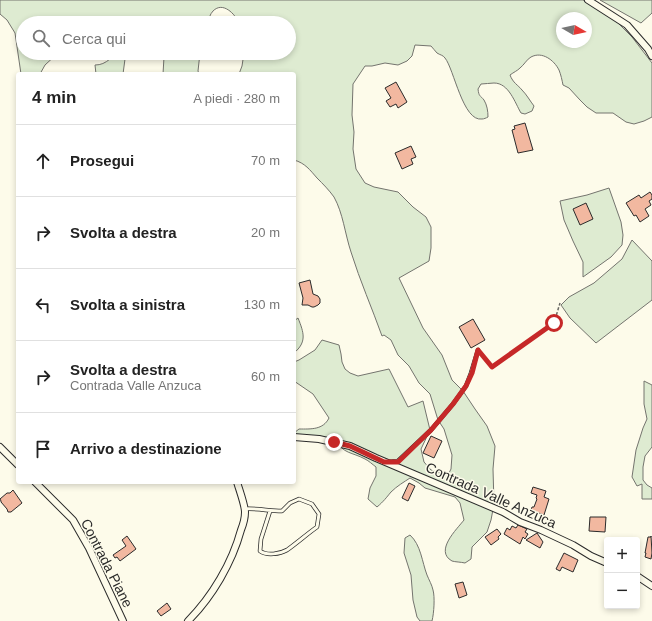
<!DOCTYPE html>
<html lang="it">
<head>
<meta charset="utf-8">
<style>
  body { margin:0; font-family:Arial,sans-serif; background:#f2f2f2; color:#222 }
  .controls { position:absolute; right:12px; bottom:12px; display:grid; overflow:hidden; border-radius:4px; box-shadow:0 2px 6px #0003 }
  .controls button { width:36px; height:36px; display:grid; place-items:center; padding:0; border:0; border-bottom:1px solid #e0e0e0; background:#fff; color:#222; font:20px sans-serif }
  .compass { position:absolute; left:556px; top:12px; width:36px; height:36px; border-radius:50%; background:#fff; box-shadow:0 2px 6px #0003; rotate:99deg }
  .stop { position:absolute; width:12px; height:12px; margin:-9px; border:3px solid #c62828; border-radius:50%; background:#fff }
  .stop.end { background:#c62828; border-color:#fff; box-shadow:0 1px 4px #0008 }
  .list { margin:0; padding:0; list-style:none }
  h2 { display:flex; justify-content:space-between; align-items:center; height:52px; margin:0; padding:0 16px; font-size:17px }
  h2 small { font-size:13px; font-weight:400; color:#767676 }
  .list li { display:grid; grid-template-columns:26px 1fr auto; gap:12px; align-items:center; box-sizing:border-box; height:72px; padding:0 16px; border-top:1px solid #e0e0e0 }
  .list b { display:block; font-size:15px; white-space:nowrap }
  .list p { margin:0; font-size:13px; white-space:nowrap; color:#767676 }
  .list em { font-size:13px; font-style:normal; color:#767676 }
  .icon { flex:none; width:22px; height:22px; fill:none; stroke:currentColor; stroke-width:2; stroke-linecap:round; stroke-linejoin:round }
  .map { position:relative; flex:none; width:652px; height:621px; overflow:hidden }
  .search { position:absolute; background:#fff; box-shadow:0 2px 6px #0003; left:16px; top:16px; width:280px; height:44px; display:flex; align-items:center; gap:10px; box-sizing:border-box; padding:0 14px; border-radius:22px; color:#767676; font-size:15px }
  .panel { position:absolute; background:#fff; box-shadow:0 2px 6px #0003; left:16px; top:72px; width:280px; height:412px; border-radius:4px }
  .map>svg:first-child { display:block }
  .green { fill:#deebd1; stroke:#74746e; fill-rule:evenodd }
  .building { fill:#f2b8a0; stroke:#2b2b2b }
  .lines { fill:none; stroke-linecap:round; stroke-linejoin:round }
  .service-casing { stroke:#2b2b2b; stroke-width:4.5 }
  .minor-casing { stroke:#2b2b2b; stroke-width:8 }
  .path { stroke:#6a6964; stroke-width:1.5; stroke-dasharray:3 2; stroke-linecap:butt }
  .service { stroke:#fdfbea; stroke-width:3 }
  .minor { stroke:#fdfbea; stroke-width:6 }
  .route { stroke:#c62828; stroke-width:5 }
  .labels { text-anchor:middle; stroke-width:3; stroke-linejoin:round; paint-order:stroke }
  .street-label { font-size:14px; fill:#2b2b2b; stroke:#fdfbea }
</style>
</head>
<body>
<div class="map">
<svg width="652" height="621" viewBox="0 0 652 621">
  <rect width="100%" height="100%" fill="#fdfbea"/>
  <g class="green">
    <path d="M 0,0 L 583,0 L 615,20 L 632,37 L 652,63 L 652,117 L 644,121 L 634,124 L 626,122 L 613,113 L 596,113 L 587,107 L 580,100 L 569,88 L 563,85 C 562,80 561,75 559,70 C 554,60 542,51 531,57 C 527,59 524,65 520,68 C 517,71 514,72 510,75 C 513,83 518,85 522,90 C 527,95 530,101 534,106 L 532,111 L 525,114 L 521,113 C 515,103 509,83 494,83 C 490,83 485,84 481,84 L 478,89 C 479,97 480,95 484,100 C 487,105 488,111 488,117 C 486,118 484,119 482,119 C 463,122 454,69 445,58 C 443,55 440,55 437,53 C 435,51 433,48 431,46 L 415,45 L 412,56 L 407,61 L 398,65 L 385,63 L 372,66 L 365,66 L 353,84 L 352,115 L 354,132 L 353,149 L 356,169 L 365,183 L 374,187 L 398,192 L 413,207 L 426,217 L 431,227 L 431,248 L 429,261 L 399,278 L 423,328 L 442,355 L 452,380 L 463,391 L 475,409 L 487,426 L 495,446 L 493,469 L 494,504 L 491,520 L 487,532 L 472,547 L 471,559 L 465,563 C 461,562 455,562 452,561 C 434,551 457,529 464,520 L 460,503 L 455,497 L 425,488 L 419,483 L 410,478 C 404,482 397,486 391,492 C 386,498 384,501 377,507 L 368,499 L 370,488 L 376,476 L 376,467 C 372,464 369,461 365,459 C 352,452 343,454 336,440 L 294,434 L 294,433 L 299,429 C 311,429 323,430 329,418 L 313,394 L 294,381 L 294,362 L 299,360 L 315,350 L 322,340 L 339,345 L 341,354 L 342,362 L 345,369 L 350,373 L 358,376 L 389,369 L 408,407 L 423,401 L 430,430 L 421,449 L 424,462 L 431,470 L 440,473 L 449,473 L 451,469 L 452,455 L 444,429 L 438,420 L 430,394 L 419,383 L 409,366 L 398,355 L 391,340 L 384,335 L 382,336 C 372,308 360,281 351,252 C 345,234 343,213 334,197 C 329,190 323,184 317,178 C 310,170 305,163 294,160 L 294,74 L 239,74 L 242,66 L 244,53 L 289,53 L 289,23 L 239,23 C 235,14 223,1 213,11 C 210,14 209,19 207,23 L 23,23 L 23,53 L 58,53 L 45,65 L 40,74 L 21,74 L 15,33 L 7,20 L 0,14 ZM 562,18 L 586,18 L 586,42 L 562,42 Z"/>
    <polygon points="600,0 652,0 652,13 641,23"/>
    <path d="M 103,53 L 129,53 L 125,59 L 123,74 L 96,74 L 95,65 C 101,65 105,63 110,59 Z"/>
    <polygon points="162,53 200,53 198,71 199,74 163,74 164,57"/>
    <polygon points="609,188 621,222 623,235 622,245 611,257 583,277 583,262 573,241 564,220 560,201 587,195"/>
    <polygon points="632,240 652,261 652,300 596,343 570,318 561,305 569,297 594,283 622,259"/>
    <path d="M 298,318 C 304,333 307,342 294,353 L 294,321 Z"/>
    <polygon points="644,381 652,385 652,447 645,456 643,467 643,480 647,485 652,488 652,499 642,499 642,484 637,486 632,477 636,450 643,428 647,419 644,404"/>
    <path d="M 410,535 C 421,545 422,562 427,575 C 429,580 432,585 433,590 C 435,597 434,613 432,621 L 420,621 L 417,617 L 413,600 L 411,575 L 404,553 L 405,538 Z"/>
  </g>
  <g class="building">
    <polygon points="396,82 407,102 398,108 396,104 390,107 386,101 391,98 385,88"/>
    <polygon points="525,123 533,150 518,153 512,130 515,129 514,126"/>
    <polygon points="411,146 416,157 411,159 413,164 402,169 395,153"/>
    <polygon points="650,192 652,195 652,199 649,201 651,205 645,209 649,216 640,222 636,215 634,216 626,203 639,195 641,198"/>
    <polygon points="586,203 593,219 580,225 573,209"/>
    <polygon points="310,280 313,294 318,296 320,299 320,303 318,305 314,307 312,307 308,305 302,305 303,298 299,283"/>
    <polygon points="473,319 485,340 471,348 459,327"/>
    <polygon points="431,436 442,441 434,458 423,453"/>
    <polygon points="409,483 415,486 408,501 402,498"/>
    <polygon points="533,487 546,491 544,497 549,499 544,515 531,510 532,507 534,507 537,499 536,498 537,495 531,493"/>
    <polygon points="13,490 22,503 11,512 8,512 7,509 1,502 1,501 0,499 7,493 10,493"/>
    <polygon points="590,517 606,517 605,532 589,531"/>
    <polygon points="518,525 527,529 525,532 528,534 525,539 523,537 520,544 504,534 507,528 510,530 512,526 516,528"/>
    <polygon points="497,529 501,534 498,537 499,539 491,545 485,537"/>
    <polygon points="537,533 543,542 540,548 526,540"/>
    <polygon points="127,536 136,549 120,561 117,557 115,558 113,555 126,546 122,540"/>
    <polygon points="651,536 652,553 651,559 645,557 646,553 645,553 648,537 651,537"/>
    <polygon points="564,553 578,560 573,572 562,567 560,571 556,569"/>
    <polygon points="463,582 467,595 459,598 455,584"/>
    <polygon points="167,603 171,609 161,616 157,611"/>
  </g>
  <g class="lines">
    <g class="service-casing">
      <g id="service">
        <polyline points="388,462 398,461 431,430 453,404 466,386 471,373 478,350"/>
        <path d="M 244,509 C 257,508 269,511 282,511 L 290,503 L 299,499 L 312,504 L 319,514 L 317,527 C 307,534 297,543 287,550 C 280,554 267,556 260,551 L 261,539 L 270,511"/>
      </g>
    </g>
    <g class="minor-casing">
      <g id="minor">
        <polyline points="588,0 627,25 648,49 652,56"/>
        <polyline points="294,437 319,439 350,446 376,458 503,512 520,522 541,530 573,545 591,556 607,563"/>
        <polyline points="0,447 18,465"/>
        <polyline points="35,482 73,520 89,548 123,621"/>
        <polyline points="637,576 652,586"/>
        <path d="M 188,621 C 212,597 232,563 241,530 C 243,525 245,518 245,512 C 245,505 239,489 237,482"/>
      </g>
    </g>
    <polyline class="path" points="482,355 492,367 554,323 560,303"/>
    <use href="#service" class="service"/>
    <use href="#minor" class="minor"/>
  </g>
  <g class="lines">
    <polyline class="route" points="334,442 350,446 384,462 398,462 431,430 453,404 466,386 472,373 478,350 492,367 554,323"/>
  </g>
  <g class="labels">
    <g class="street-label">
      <text transform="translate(491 495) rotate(24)" y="5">Contrada Valle Anzuca</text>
      <text transform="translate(107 563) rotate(63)" y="5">Contrada Piane</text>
    </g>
  </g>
</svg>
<div class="controls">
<button>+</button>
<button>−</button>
</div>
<svg class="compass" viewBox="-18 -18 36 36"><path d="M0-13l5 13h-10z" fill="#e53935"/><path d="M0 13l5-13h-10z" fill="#767676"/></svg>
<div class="stop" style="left:554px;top:323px"></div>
<div class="stop end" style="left:334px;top:442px"></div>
<div class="search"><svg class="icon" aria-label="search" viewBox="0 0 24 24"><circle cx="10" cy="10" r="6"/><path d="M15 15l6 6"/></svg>Cerca qui</div>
<section class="panel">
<h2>4 min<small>A piedi · 280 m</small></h2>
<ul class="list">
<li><svg class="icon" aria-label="ahead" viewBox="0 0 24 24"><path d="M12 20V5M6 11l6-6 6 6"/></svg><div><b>Prosegui</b></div><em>70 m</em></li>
<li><svg class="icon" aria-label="right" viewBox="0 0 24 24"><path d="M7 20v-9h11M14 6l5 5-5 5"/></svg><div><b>Svolta a destra</b></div><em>20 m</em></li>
<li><svg class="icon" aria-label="left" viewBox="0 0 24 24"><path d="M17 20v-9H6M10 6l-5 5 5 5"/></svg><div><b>Svolta a sinistra</b></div><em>130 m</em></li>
<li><svg class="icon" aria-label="right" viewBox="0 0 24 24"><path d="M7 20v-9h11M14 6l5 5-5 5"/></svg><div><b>Svolta a destra</b><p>Contrada Valle Anzuca</p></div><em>60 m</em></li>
<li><svg class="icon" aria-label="arrive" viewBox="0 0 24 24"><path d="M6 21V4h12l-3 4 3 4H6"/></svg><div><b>Arrivo a destinazione</b></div></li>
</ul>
</section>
</div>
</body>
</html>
